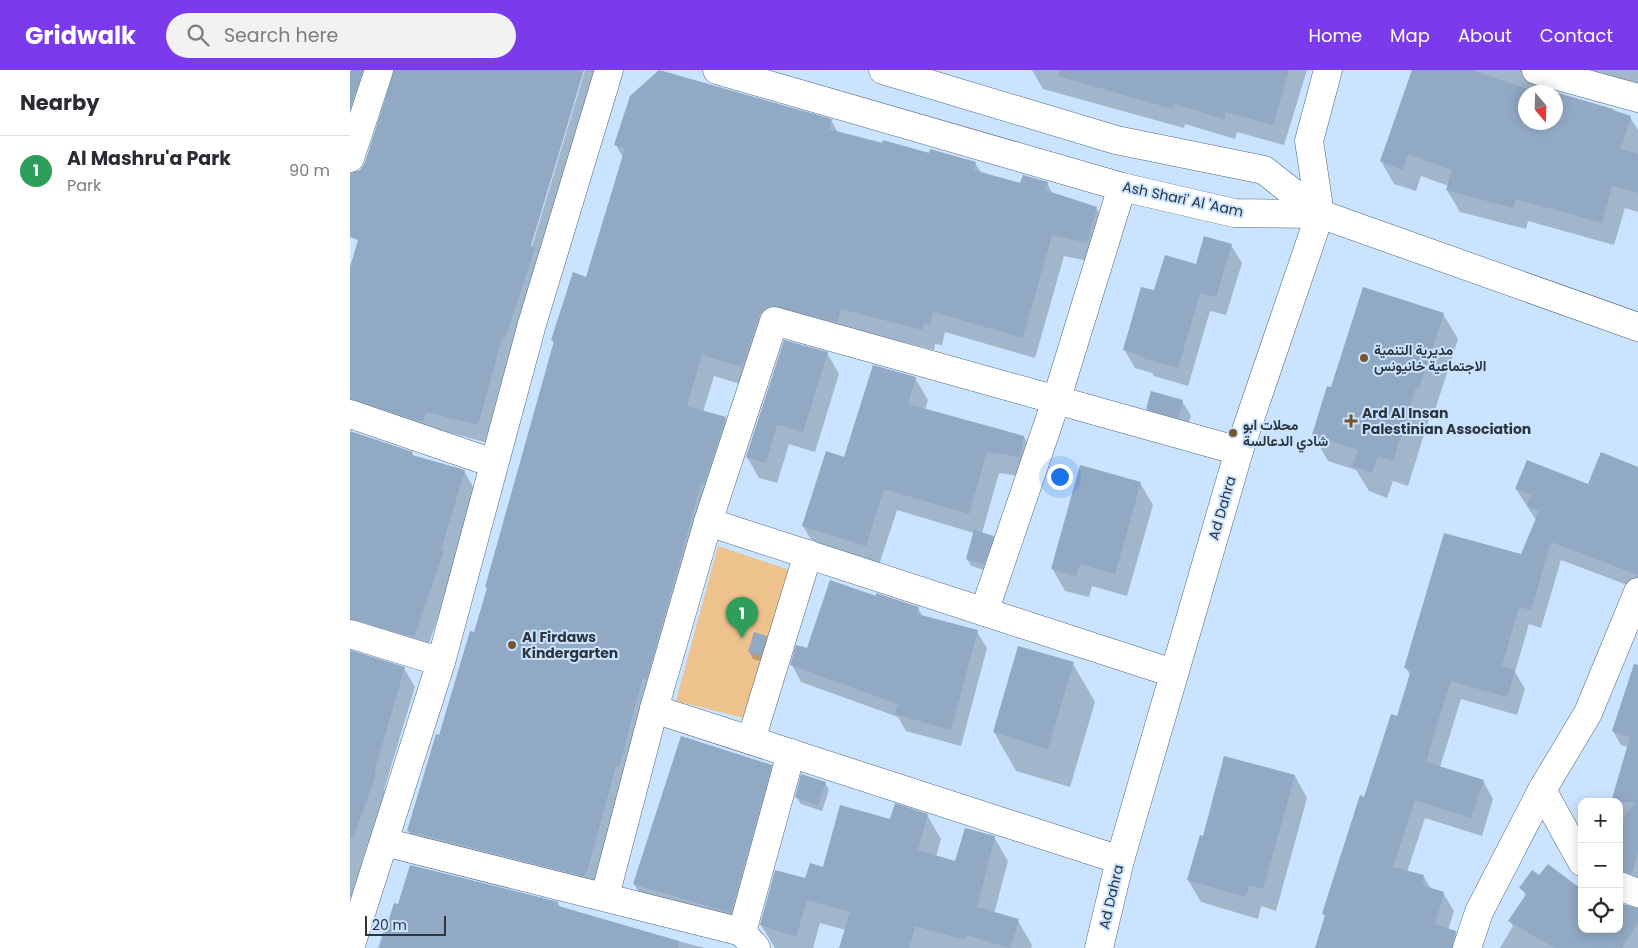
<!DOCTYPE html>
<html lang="en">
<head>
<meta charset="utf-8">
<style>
  body { margin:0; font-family:Poppins,Vazirmatn,sans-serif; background:#f2f2f3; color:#2b2b33 }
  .controls { position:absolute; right:15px; bottom:15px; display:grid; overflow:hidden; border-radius:10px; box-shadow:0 2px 12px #0003 }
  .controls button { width:45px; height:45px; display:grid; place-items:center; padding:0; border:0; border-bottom:1px solid #e1e1e2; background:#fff; color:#2b2b33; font:25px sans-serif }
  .compass { position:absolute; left:1168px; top:15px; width:45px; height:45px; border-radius:50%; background:#fff; box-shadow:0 2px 12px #0003; rotate:161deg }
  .scale { position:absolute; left:15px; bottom:12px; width:81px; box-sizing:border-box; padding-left:5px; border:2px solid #2b343f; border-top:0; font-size:14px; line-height:18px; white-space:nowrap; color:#2b343f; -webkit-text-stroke:4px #cae3fe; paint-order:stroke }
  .you { position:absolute; left:709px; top:406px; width:18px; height:18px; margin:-12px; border:4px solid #fff; border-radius:50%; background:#1a73e8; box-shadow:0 0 0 8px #1a73e833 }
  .badge { display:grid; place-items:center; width:32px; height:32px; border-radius:50%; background:#7c3aed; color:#fff; font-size:16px; font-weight:700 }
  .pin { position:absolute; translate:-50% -41px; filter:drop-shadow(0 1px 2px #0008) }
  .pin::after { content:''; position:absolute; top:26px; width:18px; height:15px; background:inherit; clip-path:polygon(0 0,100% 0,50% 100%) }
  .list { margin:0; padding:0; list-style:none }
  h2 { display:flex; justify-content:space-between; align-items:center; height:65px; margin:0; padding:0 20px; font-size:21px }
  h2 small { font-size:16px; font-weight:400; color:#7c7c81 }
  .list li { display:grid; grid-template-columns:32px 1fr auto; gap:15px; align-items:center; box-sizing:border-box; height:70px; padding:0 20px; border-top:1px solid #e1e1e2 }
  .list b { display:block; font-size:19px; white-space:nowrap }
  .list p { margin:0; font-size:16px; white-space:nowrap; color:#7c7c81 }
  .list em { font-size:16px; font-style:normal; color:#7c7c81 }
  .icon { flex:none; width:28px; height:28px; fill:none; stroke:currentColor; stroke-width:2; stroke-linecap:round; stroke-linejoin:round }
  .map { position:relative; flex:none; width:1288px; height:878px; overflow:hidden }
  header { display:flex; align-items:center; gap:30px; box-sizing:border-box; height:70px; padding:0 25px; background:#7c3aed; color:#fff }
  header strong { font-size:24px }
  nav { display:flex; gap:28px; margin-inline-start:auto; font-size:18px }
  .search { width:350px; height:45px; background:#f2f2f3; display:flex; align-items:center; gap:12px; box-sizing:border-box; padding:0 18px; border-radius:28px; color:#7c7c81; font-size:19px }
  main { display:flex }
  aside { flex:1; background:#fff }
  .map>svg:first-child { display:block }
  .green { fill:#edc28d }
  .shadow { fill:#0003; fill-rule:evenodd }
  .building { fill:#91a9c3 }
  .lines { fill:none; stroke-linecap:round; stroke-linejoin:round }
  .minor-casing { stroke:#50667e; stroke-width:29 }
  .tertiary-casing { stroke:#50667e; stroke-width:29 }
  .minor { stroke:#fff; stroke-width:28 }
  .tertiary { stroke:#fff; stroke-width:28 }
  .poi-dot { fill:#75552b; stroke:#cae3fe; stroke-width:2 }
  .labels { text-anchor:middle; stroke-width:4; stroke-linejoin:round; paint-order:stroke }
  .street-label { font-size:14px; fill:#2b343f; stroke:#cae3fe }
  .poi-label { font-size:14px; font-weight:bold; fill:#2b343f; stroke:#cae3fe; text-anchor:start }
</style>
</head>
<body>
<header>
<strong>Gridwalk</strong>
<div class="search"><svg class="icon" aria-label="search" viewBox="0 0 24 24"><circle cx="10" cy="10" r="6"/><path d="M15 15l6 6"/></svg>Search here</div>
<nav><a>Home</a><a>Map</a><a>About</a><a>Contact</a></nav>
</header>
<main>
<aside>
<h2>Nearby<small></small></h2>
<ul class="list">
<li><span class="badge" style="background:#2e9e5b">1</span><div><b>Al Mashru'a Park</b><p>Park</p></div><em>90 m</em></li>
</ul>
</aside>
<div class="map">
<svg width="1288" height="878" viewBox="0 0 1288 878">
  <rect width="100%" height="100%" fill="#cae3fe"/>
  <polygon class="green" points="368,476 457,506 418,654 326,631"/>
  <g class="shadow">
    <path d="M 0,0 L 244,0 L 247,6 L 138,373 L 86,359 L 0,351 L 0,200 L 24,117 L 13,98 L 45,3 L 36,3 L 0,91 ZM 232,0 L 235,0 L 180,183 L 178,182 Z"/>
    <polygon points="682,0 957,0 934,75 887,62 885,69 835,54 834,58 693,19"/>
    <polygon points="1063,0 1288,0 1288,16 1187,12 1184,17 1203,22 1176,22 1176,52 1206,52 1206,23 1280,47 1288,60 1288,142 1275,138 1264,175 1178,151 1176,159 1110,142 1097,120 1099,116 1071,106 1066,121 1044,114 1031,91"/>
    <polygon points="481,50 488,63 625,93 632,104 671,114 697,113 703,124 746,138 759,159 749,193 714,186 685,288 595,262 592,275 585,274 584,280 503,259 433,256 404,318 364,306 353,342 375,348 387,369 248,823 71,782 58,761 125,564 204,274 202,270 237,208 273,88 266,75"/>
    <polygon points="881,175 892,193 876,245 860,241 838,316 804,306 802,303 785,298 774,279 805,222"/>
    <polygon points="1093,244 1108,269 1084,343 1081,342 1058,416 1043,411 1037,428 1019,421 1006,400 978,391 963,365 982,319"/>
    <polygon points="477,283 489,304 465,382 439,374 427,413 409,408 397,387"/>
    <polygon points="565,308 578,330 575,340 674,367 686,389 683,408 649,403 632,463 643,467 647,474 638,501 621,496 617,489 624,463 547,440 528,498 466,478 453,456 495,389"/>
    <polygon points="832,331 841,346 836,362 806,354 797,339"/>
    <polygon points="0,362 62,383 64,387 114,401 124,419 102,497 104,501 75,585 0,570"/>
    <polygon points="1288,399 1288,519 1211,490 1191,558 1179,554 1165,602 1175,619 1167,645 1111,629 1090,697 1133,711 1143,729 1132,766 1075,748 1057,802 1074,807 1081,819 1093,823 1104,841 1098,860 1105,862 1114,878 967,878 976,848 974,844 1015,728 1048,648 1060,605 1056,598 1172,486 1186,450 1166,419 1239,416"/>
    <polygon points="790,413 803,435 777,526 742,516 739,527 715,521 702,498"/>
    <polygon points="527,528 568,538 573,547 627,562 637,578 611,676 556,661 548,647 451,612 442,595 458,580"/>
    <polygon points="416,567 420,574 414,592 403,589 399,581"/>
    <polygon points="0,582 54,598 65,617 34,720 36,723 12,791 15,796 0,855"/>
    <polygon points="723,594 745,632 720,717 666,701 644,662"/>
    <polygon points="1288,614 1288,818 1269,818 1269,732 1278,677 1271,675 1263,661"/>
    <polygon points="421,696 437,724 397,871 301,843 284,814"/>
    <polygon points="945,706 957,728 926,841 911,836 908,849 851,832 838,810 854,768"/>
    <polygon points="475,713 479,720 472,741 451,734 446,727"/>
    <polygon points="577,745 591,769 586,787 606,792 644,767 658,791 644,844 668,851 682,875 681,878 491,878 496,860 470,853 463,878 425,878 411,855 456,810 541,751"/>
    <polygon points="61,796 208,833 211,839 242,849 355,878 28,878 33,862 36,863 49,835"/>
    <polygon points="1190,807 1228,818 1232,859 1269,859 1269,833 1288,839 1288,878 1150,878 1163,856 1160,851 1176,826 1171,818"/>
  </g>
  <g class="building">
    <polygon points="0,0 13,0 0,38"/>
    <polygon points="44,0 234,0 181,176 185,178 155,269 152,268 128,355 76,342 73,352 0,329 0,197 8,170 0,167 0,103 10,100 15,93"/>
    <polygon points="309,0 482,49 479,59 532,73 533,70 579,83 580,79 626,92 624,100 670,113 673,105 698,112 695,120 747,137 737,173 702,165 673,268 583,242 580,255 574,253 572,260 491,239 487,252 421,236 414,239 409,246 392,297 352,285 337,336 376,347 354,414 351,414 297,608 293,607 269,697 266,696 237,802 233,806 57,761 86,664 89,665 120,561 124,562 137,518 135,517 204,271 201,270 223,202 236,207 275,78 264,75 280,26"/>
    <polygon points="709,0 939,0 923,55 876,42 874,49 824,34 823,39 708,6"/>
    <polygon points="1062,0 1121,0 1186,22 1176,22 1176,52 1206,52 1205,22 1263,39 1263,40 1281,46 1271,79 1288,84 1288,123 1262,116 1252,153 1166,129 1163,138 1096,120 1102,100 1058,84 1053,100 1030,91"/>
    <polygon points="854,166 882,174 866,227 850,223 828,298 792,288 793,286 773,280 791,217 804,220 815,185 846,194"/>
    <polygon points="1013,217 1094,243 1069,318 1066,317 1043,391 1028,386 1022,403 1002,396 1008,380 962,365 977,316 981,317"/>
    <polygon points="434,270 478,282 453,362 427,354 416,393 396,387"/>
    <polygon points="523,295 566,307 558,334 674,366 670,387 637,382 619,444 534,419 516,476 452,456 476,381 494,387"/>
    <polygon points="801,321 833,330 828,348 796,339"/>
    <polygon points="0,361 63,382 62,385 115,400 91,480 94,481 64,567 0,549"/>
    <polygon points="1251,382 1288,397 1288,505 1201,472 1181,540 1169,537 1152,596 1165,600 1157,627 1101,611 1086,658 1076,692 1134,710 1121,748 1065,730 1043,797 1074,805 1072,815 1094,822 1085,854 1106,861 1102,878 965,878 975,845 972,844 983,809 1010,725 1014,727 1041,644 1047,646 1061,600 1054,598 1094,463 1171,484 1189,441 1177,436 1181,425 1165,419 1177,390 1238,414"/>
    <polygon points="730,395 791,412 765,504 730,494 726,506 701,499"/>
    <polygon points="624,460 644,466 634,494 616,489"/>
    <polygon points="480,510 526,526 526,523 569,537 567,544 628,560 601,660 545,644 548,634 440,595 446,575 457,578"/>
    <polygon points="404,562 417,566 411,586 398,582"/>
    <polygon points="668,576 724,592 698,679 643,662"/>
    <polygon points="0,580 55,597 24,703 26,704 3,768 0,768"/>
    <polygon points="1284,594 1288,595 1288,783 1282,804 1269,801 1269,755 1285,732 1261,732 1280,667 1262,661"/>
    <polygon points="331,666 422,695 381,843 283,814"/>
    <polygon points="874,686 945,705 913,819 899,815 896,827 837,810 850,765 853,766"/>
    <polygon points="451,704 476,712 468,735 445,727"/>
    <polygon points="545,733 578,744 568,780 605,791 615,758 645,766 627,837 669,849 660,878 616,865 615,869 608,868 565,856 559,878 489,878 500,842 457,830 446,867 410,855 425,800 455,808 460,793 473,797 490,735 540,749"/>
    <polygon points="1198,794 1227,816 1232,810 1232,859 1269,859 1269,833 1288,838 1288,853 1272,878 1205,878 1158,851 1177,823 1169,818 1182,800 1189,805"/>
    <polygon points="60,795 209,832 205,835 329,871 328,878 30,878 44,833 48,834"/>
  </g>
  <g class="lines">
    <g class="minor-casing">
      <g id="minor">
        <polyline points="1186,0 1288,28"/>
        <polyline points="0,88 29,0"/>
        <polyline points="970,144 1288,257"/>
        <polyline points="0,344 143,393"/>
        <polyline points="358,452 823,603"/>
        <polyline points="634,542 707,328 772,117"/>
        <polyline points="0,564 91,592"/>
        <polyline points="304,639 770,790"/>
        <polyline points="401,670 458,484"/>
        <polyline points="1192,720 1232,792"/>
        <polyline points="34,772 392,862 406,878"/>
        <polyline points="1269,816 1288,823"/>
        <polyline points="255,826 304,639 358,452 424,251 889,381"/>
        <polyline points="392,862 441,683"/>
        <polyline points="0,878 91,592 182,254 259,0"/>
        <polyline points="1117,878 1129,842 1192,720 1238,643 1288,522"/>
      </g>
    </g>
    <g class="tertiary-casing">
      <g id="tertiary">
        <polyline points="367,0 772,117 884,143 970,144"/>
        <polyline points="533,0 766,70 914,100 970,144"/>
        <polyline points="749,878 770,790 889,381 970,144 959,71 978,0"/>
      </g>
    </g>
    <use href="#minor" class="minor"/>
    <use href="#tertiary" class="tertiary"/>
  </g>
  <g class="poi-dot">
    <circle cx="1014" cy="288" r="5"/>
    <path d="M998.5 343.5h5v5h5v5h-5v5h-5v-5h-5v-5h5z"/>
    <circle cx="883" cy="363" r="5"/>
    <circle cx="162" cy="575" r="5"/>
  </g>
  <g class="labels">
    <g class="street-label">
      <text transform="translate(833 129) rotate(12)" y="5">Ash Shari' Al 'Aam</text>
      <text transform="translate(872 438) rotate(-74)" y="5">Ad Dahra</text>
      <text transform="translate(761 827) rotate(-77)" y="5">Ad Dahra</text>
    </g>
    <g class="poi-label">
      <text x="1024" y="285">مديرية التنمية<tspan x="1024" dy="16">الاجتماعية خانيونس</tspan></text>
      <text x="1012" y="348">Ard Al Insan<tspan x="1012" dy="16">Palestinian Association</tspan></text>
      <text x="893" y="360">محلات ابو<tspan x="893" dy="16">شادي الدعالسة</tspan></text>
      <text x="172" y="572">Al Firdaws<tspan x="172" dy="16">Kindergarten</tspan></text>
    </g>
  </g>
</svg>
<div class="controls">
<button>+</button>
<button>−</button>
<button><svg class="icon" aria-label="locate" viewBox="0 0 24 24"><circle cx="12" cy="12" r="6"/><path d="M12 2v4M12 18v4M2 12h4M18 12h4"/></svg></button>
</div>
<svg class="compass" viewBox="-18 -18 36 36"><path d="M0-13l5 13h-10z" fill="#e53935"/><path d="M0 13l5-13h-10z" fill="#7c7c81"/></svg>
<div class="scale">20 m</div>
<div class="you"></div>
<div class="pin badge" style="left:392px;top:568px;background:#2e9e5b">1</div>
</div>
</main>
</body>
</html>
